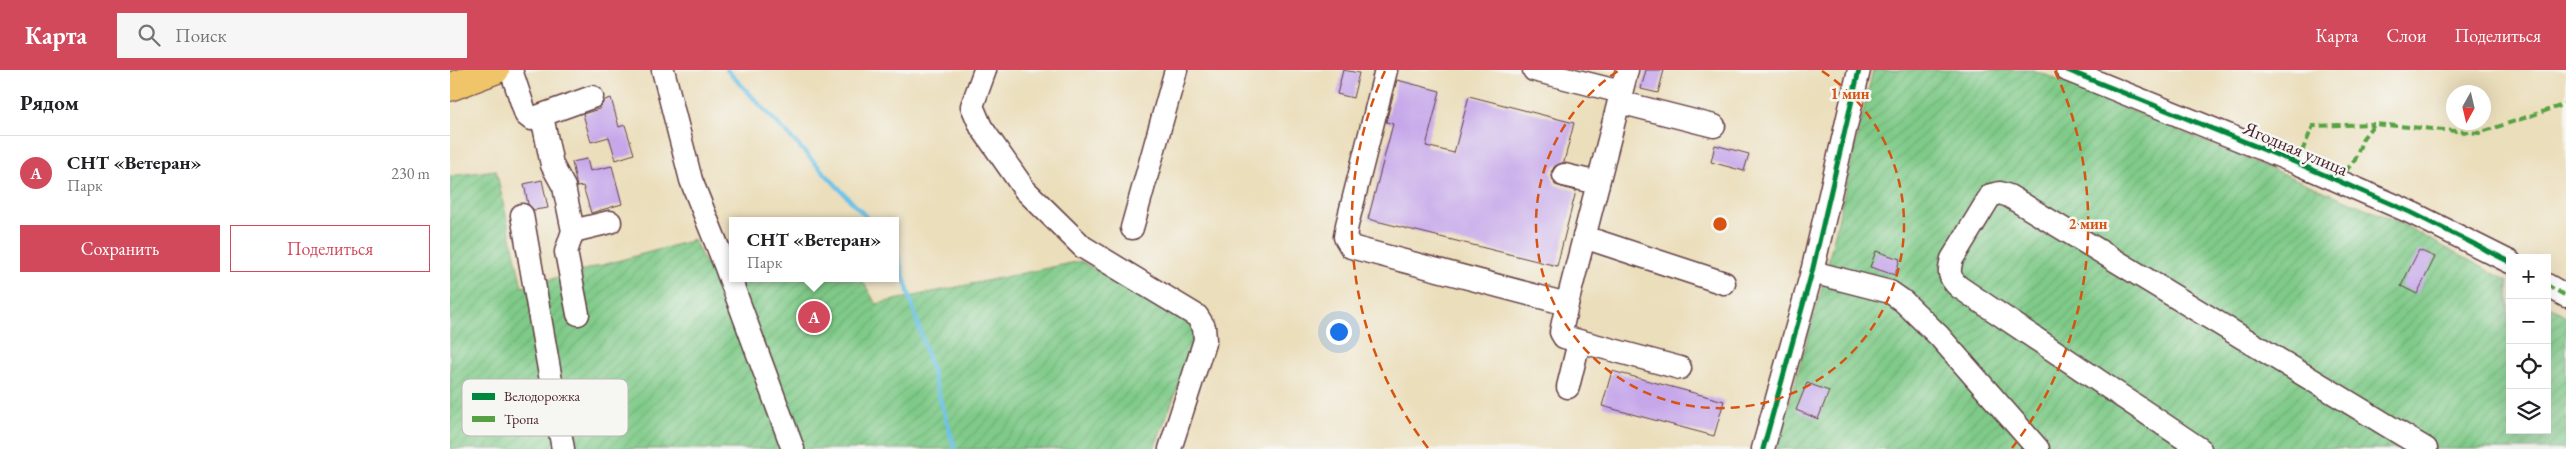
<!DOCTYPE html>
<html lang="ru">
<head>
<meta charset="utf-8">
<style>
  body { margin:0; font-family:"EB Garamond",serif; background:#f6f6f6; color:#202124 }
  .controls { position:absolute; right:15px; bottom:15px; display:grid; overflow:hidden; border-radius:0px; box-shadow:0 5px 20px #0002 }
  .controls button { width:45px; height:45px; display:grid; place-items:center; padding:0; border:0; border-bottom:1px solid #e0e0e0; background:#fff; color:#202124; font:25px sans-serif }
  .compass { position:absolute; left:1996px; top:15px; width:45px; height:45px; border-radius:50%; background:#fff; box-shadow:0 5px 20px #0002; rotate:188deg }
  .you { position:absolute; left:888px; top:261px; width:18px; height:18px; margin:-12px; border:4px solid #fff; border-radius:50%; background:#1a73e8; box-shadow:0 0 0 8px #1a73e833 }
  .badge { display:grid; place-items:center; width:32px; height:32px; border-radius:50%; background:#d1495b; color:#fff; font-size:16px; font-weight:700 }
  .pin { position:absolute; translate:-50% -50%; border:2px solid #fff; box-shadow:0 1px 5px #0006 }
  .popup { position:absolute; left:279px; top:147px; width:170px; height:65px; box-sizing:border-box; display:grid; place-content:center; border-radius:0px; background:#fff; filter:drop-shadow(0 1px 4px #0005); font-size:16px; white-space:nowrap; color:#757577 }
  .popup b { font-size:19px; color:#202124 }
  .popup::after { content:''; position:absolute; left:50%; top:100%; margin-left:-10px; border:10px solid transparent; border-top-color:#fff }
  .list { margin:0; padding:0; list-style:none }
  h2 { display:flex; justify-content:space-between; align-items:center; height:65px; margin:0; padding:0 20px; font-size:21px }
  h2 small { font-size:16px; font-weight:400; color:#757577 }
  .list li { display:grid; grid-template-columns:32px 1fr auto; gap:15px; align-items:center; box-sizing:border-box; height:75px; padding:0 20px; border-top:1px solid #e0e0e0 }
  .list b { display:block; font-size:19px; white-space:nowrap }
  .list p { margin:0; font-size:16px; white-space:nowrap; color:#757577 }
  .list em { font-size:16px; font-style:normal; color:#757577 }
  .actions { display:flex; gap:10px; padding:15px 20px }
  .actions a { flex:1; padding:11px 0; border:1px solid #d1495b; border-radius:0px; text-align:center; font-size:18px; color:#d1495b }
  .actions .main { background:#d1495b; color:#fff }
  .icon { flex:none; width:28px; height:28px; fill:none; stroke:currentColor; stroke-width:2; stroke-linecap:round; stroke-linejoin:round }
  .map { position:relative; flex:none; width:2116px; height:379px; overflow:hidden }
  header { display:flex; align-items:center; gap:30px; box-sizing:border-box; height:70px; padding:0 25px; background:#d1495b; color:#fff }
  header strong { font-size:24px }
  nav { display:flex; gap:28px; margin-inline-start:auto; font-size:18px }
  .search { width:350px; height:45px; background:#f6f6f6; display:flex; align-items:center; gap:12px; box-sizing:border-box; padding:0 18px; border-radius:0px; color:#757577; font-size:19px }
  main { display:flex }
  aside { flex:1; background:#fff }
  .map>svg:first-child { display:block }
  .garden { fill:url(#garden-furrows); stroke:#64745a }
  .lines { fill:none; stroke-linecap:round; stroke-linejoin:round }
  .stream { stroke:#6ac1e7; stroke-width:4.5 }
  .building { fill:#c6a7ea }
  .minor-casing { stroke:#623c41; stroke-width:25 }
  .major-casing { stroke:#623c41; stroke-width:30 }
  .minor { stroke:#fff; stroke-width:22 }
  .major { stroke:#f0c469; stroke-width:28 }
  .quiet { stroke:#56a243; stroke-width:4; stroke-dasharray:8 4; stroke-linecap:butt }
  .cycleway-casing { stroke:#f6f6f2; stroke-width:8 }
  .cycleway { stroke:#00873e; stroke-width:5 }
  .ring { fill:none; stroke:#d8530f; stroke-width:2.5; stroke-dasharray:9 6 }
  .labels { text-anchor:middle; stroke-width:5; stroke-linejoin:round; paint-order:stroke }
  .street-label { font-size:19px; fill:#4a1f2b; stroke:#f6f6f2 }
  .key { fill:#f6f6f2; stroke:#c2b6b6; stroke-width:1 }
  .key-label { font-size:14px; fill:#4a1f2b }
  .centre { fill:#d8530f; stroke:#f6f6f2; stroke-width:2.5 }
  .ring-label { font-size:15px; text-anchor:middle; font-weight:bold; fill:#d8530f; stroke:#f6f6f2; stroke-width:5; stroke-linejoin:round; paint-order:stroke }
</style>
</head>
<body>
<header>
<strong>Карта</strong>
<div class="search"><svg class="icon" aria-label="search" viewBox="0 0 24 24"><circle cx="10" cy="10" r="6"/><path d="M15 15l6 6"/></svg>Поиск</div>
<nav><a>Карта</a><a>Слои</a><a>Поделиться</a></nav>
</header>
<main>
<aside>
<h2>Рядом<small></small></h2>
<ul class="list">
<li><span class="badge">A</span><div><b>СНТ «Ветеран»</b><p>Парк</p></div><em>230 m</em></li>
</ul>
<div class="actions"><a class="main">Сохранить</a><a>Поделиться</a></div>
</aside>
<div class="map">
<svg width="2116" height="379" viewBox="0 0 2116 379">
  <defs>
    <pattern id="garden-furrows" width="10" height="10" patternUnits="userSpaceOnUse" patternTransform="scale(1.25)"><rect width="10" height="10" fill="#7fca88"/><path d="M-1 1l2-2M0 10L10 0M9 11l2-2" fill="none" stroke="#6fad76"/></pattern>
  </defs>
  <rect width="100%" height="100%" fill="#f6f6f2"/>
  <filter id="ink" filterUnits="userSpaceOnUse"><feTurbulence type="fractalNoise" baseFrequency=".02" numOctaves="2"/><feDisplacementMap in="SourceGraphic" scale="10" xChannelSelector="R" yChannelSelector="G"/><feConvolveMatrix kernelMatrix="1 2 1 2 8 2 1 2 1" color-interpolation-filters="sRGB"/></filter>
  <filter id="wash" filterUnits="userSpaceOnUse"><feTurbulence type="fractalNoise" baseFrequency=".0096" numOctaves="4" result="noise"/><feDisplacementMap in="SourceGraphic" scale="20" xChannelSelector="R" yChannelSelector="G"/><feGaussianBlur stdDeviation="1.12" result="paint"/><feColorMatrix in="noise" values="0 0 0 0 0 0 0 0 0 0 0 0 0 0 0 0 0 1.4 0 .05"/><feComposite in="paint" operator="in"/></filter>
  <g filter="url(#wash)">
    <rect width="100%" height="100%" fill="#ebdebb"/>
    <g class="garden">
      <polygon points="1423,0 1584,0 1946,151 2058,211 2060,360 2097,360 2097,235 2116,246 2116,379 1326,379 1375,206"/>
      <polygon points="46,100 72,217 244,170 257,197 283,186 283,208 411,208 426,234 631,191 750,260 704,379 0,379 0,106"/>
    </g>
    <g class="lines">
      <g class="stream">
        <polyline points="277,0 420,151"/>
        <polyline points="445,177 505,379"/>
      </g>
    </g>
    <g id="blocks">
      <g class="building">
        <polygon points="893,0 909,3 903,28 887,24"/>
        <polygon points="1196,0 1214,0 1208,23 1191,19"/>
        <polygon points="947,10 990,21 976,76 1004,83 1019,26 1124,53 1114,92 1105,96 1101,102 1105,115 1126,121 1107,196 918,149 943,54 936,52"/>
        <polygon points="161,28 169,57 175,55 184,84 166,90 159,67 141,72 133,44 149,39 155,30"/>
        <polygon points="1265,75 1299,84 1294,101 1261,92"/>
        <polygon points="137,89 140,101 162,96 172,134 141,143 133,116 127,117 122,92"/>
        <polygon points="92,110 98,138 84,140 78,134 74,114"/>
        <polygon points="1969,180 1985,187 1967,224 1951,216"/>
        <polygon points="1426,181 1450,189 1445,205 1420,197"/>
        <polygon points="1162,301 1274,331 1264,366 1152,336"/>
        <polygon points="1357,313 1379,321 1368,349 1346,340"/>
      </g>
    </g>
  </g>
  <g filter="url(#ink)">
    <use href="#blocks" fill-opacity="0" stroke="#623c41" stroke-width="1"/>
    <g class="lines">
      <g class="minor-casing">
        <g id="minor">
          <polyline points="61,0 76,45 81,49 142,27"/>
          <polyline points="213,0 241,110 275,195 343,379"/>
          <polyline points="535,0 522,36 531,57 575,120 633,177 747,246 754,257 755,270 720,379"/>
          <polyline points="936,0 897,155 895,167 901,177 1117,234 1177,0"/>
          <polyline points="1084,0 1171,22"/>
          <polyline points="1617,0 1847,93 1960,142 2060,192"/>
          <polyline points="1169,32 1264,56"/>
          <polyline points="92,46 102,95 114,117 123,161 116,182 128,244"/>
          <polyline points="1114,105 1148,113"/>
          <polyline points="72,145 113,379"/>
          <polyline points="682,158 726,0"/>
          <polyline points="123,161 160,152"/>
          <polyline points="1134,167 1274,213"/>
          <polyline points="1362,202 1440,222 1453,231 1489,266 1588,379"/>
          <polyline points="2097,215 2116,226"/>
          <polyline points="1117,234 1111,262 1114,267 1230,298"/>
          <polyline points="1118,317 1129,272"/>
          <polyline points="1313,379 1362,202 1409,0"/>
          <path d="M 1750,379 L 1509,217 C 1499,208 1498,202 1502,189 L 1541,125 L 1550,123 L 1559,126 L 1976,379"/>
        </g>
      </g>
      <g class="major-casing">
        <polyline id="major" points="0,17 45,0"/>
      </g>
      <use href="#minor" class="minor"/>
      <use href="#major" class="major"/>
      <g class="quiet">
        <polyline points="1847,93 1863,56 1924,54"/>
        <polyline points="1887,111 1905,90 1913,68 1924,54 2029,63 2116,34"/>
        <polyline points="2097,215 2116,226"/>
      </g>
      <g class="cycleway-casing">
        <g id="cycleway">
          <polyline points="1617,0 1847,93 1960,142 2060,192"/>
          <polyline points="1313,379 1362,202 1409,0"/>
        </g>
      </g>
      <use href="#cycleway" class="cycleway"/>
    </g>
  </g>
  <g class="ring">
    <path d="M1372 1A184 184 0 1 1 1168 1"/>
    <path d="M978 378A368 368 0 0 1 935 1M1605 1A368 368 0 0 1 1562 378"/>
  </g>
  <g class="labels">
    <g class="street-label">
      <text transform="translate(1846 78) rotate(23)" y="7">Ягодная улица</text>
    </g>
  </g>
  <rect x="12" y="309" width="166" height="57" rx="8" class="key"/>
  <rect x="22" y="323" width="23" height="7" fill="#00873e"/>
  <rect x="22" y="346" width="23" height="6" fill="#56a243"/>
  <g class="key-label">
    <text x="54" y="331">Велодорожка</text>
    <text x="54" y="354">Тропа</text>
  </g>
  <circle cx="1270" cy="154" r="8" class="centre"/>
  <g class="ring-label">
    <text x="1400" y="29">1 мин</text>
    <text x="1638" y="159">2 мин</text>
  </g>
</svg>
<div class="controls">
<button>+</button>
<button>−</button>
<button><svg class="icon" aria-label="locate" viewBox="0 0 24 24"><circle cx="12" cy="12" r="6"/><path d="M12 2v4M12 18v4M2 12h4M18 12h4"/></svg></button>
<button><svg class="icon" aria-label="layers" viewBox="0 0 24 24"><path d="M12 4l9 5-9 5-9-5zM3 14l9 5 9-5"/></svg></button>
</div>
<svg class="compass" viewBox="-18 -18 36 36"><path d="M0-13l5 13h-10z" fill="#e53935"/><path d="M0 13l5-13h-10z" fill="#757577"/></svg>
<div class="you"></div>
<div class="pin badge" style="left:364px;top:247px">A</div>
<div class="popup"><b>СНТ «Ветеран»</b>Парк</div>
</div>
</main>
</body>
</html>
